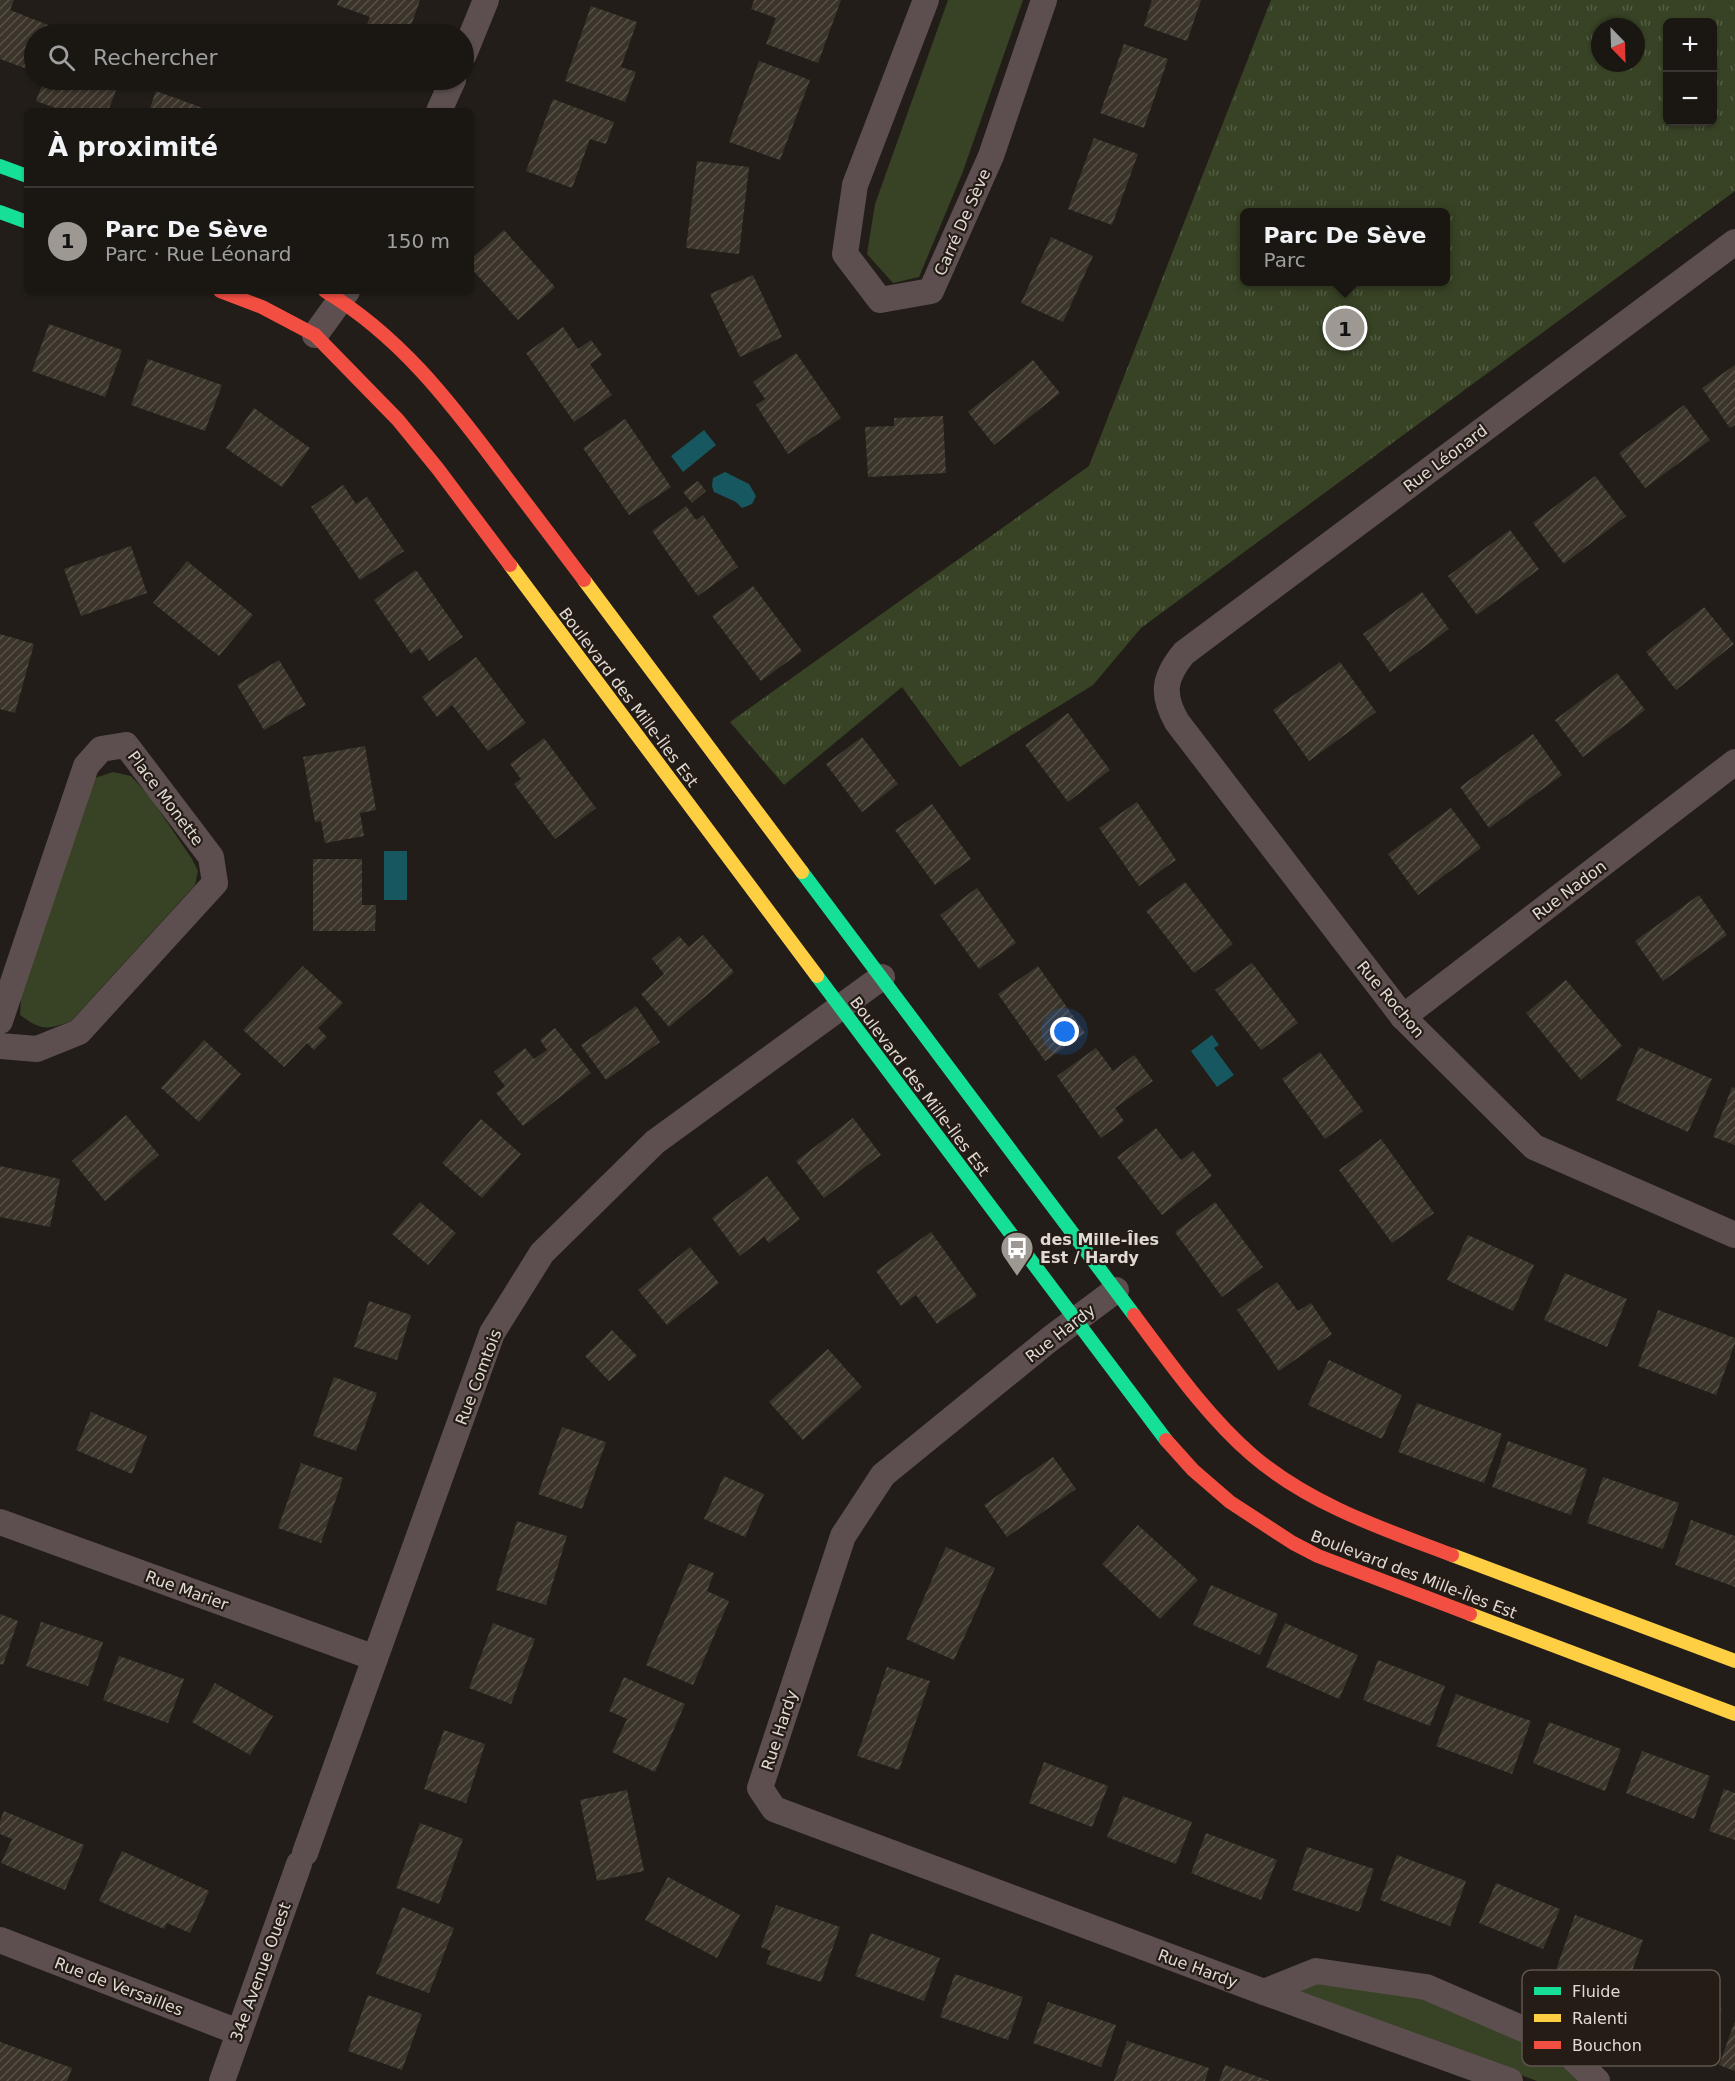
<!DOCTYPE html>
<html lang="fr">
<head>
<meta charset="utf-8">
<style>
  body { margin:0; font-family:"DejaVu Sans",sans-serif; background:#272320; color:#f1f3f6 }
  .controls { position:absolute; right:18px; top:18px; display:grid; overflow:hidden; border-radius:9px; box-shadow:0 2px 4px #0004 }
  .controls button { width:54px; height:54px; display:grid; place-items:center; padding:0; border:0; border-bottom:2px solid #383532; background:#1a1612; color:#f1f3f6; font:30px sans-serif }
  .compass { position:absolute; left:1591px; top:18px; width:54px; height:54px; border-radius:50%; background:#1a1612; box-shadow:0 2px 4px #0004; rotate:157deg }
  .you { position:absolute; left:1065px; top:1032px; width:21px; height:21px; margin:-15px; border:4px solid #fff; border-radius:50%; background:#1a73e8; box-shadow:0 0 0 9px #1a73e833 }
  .badge { display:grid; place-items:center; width:39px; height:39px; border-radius:50%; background:#9e9893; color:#111; font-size:20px; font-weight:700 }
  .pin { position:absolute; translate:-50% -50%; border:3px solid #fff; box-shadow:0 2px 6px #0006 }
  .popup { position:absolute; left:1240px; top:208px; width:210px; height:78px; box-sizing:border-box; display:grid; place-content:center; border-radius:9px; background:#1a1612; filter:drop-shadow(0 2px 4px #0005); font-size:20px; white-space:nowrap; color:#9f9f9f }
  .popup b { font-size:22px; color:#f1f3f6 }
  .popup::after { content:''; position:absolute; left:50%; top:100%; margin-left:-12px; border:12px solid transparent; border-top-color:#1a1612 }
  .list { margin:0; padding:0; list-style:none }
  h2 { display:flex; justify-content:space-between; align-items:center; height:78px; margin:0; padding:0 24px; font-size:26px }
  h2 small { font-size:20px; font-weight:400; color:#9f9f9f }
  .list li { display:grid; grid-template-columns:39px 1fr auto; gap:18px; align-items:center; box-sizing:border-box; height:108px; padding:0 24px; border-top:2px solid #383532 }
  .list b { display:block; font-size:22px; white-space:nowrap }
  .list p { margin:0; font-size:20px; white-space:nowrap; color:#9f9f9f }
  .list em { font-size:20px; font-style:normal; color:#9f9f9f }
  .icon { flex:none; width:33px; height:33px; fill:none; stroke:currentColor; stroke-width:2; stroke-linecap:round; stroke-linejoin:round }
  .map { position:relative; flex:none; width:1735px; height:2081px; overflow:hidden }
  .search { position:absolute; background:#1a1612; box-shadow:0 2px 4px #0004; left:24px; top:24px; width:450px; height:66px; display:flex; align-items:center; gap:15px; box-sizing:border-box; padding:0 21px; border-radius:33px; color:#9f9f9f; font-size:22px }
  .panel { position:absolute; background:#1a1612; box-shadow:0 2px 4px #0004; left:24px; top:108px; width:450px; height:186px; border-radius:9px }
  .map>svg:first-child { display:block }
  .grass { fill:#384325 }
  .park { fill:url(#park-tufts); fill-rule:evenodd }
  .water { fill:#17575f }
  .building { fill:url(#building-hatch) }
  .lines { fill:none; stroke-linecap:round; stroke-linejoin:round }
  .street { stroke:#5d4f4f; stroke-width:26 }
  .fast { stroke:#16e098; stroke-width:14 }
  .slow { stroke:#ffcf43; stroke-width:14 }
  .jam { stroke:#f24e42; stroke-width:14 }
  .labels { text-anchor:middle; stroke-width:4.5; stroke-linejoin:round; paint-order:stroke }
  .street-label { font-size:16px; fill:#e0dad5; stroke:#251c15 }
  .poi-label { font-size:16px; font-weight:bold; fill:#e0dad5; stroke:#251c15; text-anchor:start }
  .key { fill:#251c15; stroke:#5d554f; stroke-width:1.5 }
  .key-label { font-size:16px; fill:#e0dad5 }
</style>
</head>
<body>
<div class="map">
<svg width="1735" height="2081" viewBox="0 0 1735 2081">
  <defs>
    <pattern id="park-tufts" width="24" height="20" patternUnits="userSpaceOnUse" patternTransform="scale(1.5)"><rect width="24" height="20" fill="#384325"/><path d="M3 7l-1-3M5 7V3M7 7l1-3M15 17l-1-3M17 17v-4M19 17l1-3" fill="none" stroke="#545e44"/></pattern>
    <pattern id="building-hatch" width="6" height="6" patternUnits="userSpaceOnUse" patternTransform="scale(1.5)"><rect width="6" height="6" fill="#3b342a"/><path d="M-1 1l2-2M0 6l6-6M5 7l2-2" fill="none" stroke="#575148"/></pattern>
  </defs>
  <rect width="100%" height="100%" fill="#221d18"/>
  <g class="grass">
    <polygon points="948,0 1023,0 962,174 919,277 893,283 867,254 875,204"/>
    <path d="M 113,772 L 131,776 L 150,797 L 192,859 L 198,871 L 195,885 L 71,1021 C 47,1030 42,1031 20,1015 L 21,998 L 95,778 Z"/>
    <polygon points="1317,1982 1422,1993 1550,2048 1586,2081 1537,2081 1293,1991"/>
  </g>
  <path class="park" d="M 1271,0 L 1735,0 L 1735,191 L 1141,628 L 1093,685 L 960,767 L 902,687 L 784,785 L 730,722 L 1089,466 ZM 1668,22 L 1712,22 L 1712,122 L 1668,122 ZM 1600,27 L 1636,27 L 1636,63 L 1600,63 ZM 1244,212 L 1446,212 L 1446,282 L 1244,282 Z"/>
  <g class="water">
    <polygon points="704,430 716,445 683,472 671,456"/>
    <polygon points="725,472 749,484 756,496 752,504 742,508 736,502 714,492 712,486 713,478"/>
    <rect x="384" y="851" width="23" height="49"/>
    <polygon points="1212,1035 1219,1045 1214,1048 1234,1075 1217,1087 1191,1051"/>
  </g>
  <g class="building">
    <polygon points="0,0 14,0 10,10 48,25 44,34 34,34 34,59 30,70 0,59"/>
    <polygon points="339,0 420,0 408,34 363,34 370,17 337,5"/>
    <polygon points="754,0 841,0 818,63 766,44 776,18 751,9"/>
    <polygon points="1152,0 1201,0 1187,41 1144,26"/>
    <polygon points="591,6 637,22 621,67 636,72 625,102 565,81"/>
    <polygon points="1124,44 1168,59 1144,128 1100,113"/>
    <polygon points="759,61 810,80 780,160 729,142"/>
    <polygon points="44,80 120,80 108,111 64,111 36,101"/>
    <polygon points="156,91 211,111 149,111"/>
    <polygon points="553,99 614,122 606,144 590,139 572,188 526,171"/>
    <polygon points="1094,138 1138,154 1112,225 1068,209"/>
    <polygon points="697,161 749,167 739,254 686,248"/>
    <polygon points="504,230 555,287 518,320 471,268 471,259"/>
    <polygon points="1051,237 1093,256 1063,322 1021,303"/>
    <polygon points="753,275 782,337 740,357 710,294"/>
    <polygon points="49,324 122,350 105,397 32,371"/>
    <polygon points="563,327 578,349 591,340 602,355 590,364 612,395 574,422 526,353"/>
    <polygon points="796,353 841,418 788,454 756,405 765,399 753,382"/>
    <polygon points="148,359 222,385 205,431 131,405"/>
    <polygon points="1033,360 1060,393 994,445 968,412"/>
    <polygon points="1735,365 1735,425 1730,428 1702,388"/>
    <polygon points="1684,405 1710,440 1645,488 1619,453"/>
    <polygon points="254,408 310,448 282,487 226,448"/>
    <polygon points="943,416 946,473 868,477 865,427 894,426 894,418"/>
    <polygon points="625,419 671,487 629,515 583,448"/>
    <polygon points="1595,476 1626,516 1564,564 1533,523"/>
    <polygon points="698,481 706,491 692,503 683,492"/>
    <polygon points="343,485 356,504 367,497 404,551 360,580 311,507"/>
    <polygon points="686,506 696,520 703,515 738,567 698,596 652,531"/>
    <polygon points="1510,530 1539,569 1477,615 1448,576"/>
    <polygon points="131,546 147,593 81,616 64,569"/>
    <polygon points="187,561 253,615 219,656 153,603"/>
    <polygon points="416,570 463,637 429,661 420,648 411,654 374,600"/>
    <polygon points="753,586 802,651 761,681 712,616"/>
    <polygon points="1422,592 1449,629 1390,672 1363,634"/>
    <polygon points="1704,607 1734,644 1676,690 1646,652"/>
    <polygon points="0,634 34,644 15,713 0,709"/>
    <polygon points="476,657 526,723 488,751 452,705 437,717 422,697"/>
    <polygon points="279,660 306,705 264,730 237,685"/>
    <polygon points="1340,662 1376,712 1309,761 1273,710"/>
    <polygon points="1617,673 1645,710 1583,757 1555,720"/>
    <polygon points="1068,713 1110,770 1068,802 1025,745"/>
    <polygon points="1533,734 1562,775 1489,828 1460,787"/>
    <polygon points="862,737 898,784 862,812 826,764"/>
    <polygon points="544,738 596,808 555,839 514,784 521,779 510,764"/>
    <polygon points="365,746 376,810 360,813 364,836 325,843 321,821 315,822 303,757"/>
    <polygon points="1137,802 1176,860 1139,886 1099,828"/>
    <polygon points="932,804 971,859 935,885 895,830"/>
    <polygon points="1451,808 1481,848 1418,895 1388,854"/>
    <polygon points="313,859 362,859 362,905 376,905 375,931 313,931"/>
    <polygon points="1185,882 1233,944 1194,973 1146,911"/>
    <polygon points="977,888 1016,943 979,969 940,915"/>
    <polygon points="1699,895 1727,935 1663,981 1635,941"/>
    <polygon points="703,935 734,972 669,1027 641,994 664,974 652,959 679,936 689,947"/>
    <polygon points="1252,963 1298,1023 1261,1050 1215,990"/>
    <polygon points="303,966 343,1003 318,1028 327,1037 314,1050 307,1043 284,1067 243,1030"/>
    <polygon points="1038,966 1085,1033 1045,1061 998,994"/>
    <polygon points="1566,980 1622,1046 1581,1080 1526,1013"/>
    <polygon points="636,1006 660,1042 606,1080 581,1045"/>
    <polygon points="555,1028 591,1073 523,1126 496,1093 505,1086 494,1072 525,1048 534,1059 547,1050 540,1040"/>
    <polygon points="204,1040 241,1074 199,1122 161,1088"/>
    <polygon points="1639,1047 1712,1079 1688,1132 1616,1100"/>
    <polygon points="1096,1048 1113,1071 1134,1055 1153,1081 1115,1108 1124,1121 1101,1138 1057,1076"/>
    <polygon points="1320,1052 1363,1111 1325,1139 1282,1079"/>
    <polygon points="1732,1087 1735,1088 1735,1145 1713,1137"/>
    <polygon points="126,1115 159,1155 105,1201 72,1161"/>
    <polygon points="853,1118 881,1155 824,1198 796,1161"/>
    <polygon points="481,1119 521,1154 482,1198 442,1163"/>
    <polygon points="1156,1128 1181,1160 1193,1151 1212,1176 1162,1215 1117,1157"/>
    <polygon points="1381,1139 1434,1213 1392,1243 1339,1170"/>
    <polygon points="0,1166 60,1179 50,1227 0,1217"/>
    <polygon points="767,1176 800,1219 769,1243 764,1237 740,1256 712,1218"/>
    <polygon points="420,1202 456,1233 428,1265 392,1234"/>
    <polygon points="1215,1202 1263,1267 1222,1297 1175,1232"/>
    <polygon points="931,1232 977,1296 937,1324 916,1295 901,1306 876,1271"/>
    <polygon points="1468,1235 1534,1265 1513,1311 1447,1280"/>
    <polygon points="690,1247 719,1283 667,1325 638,1290"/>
    <polygon points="1565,1273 1627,1299 1607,1347 1544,1320"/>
    <polygon points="1277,1282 1298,1311 1311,1303 1332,1334 1279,1371 1237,1310"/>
    <polygon points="369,1301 411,1315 397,1360 354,1347"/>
    <polygon points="1658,1310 1735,1338 1735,1343 1716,1395 1638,1366"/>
    <polygon points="612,1330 637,1356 609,1381 585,1356"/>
    <polygon points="828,1349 862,1387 803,1440 769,1402"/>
    <polygon points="1329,1360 1402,1395 1382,1439 1308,1405"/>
    <polygon points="334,1377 377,1393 356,1451 313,1436"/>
    <polygon points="1417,1403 1502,1434 1484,1483 1398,1452"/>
    <polygon points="91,1412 147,1436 132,1474 76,1450"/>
    <polygon points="562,1427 606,1442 582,1509 538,1494"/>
    <polygon points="1508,1441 1587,1469 1571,1515 1492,1487"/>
    <polygon points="1053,1457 1076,1489 1007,1537 984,1505"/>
    <polygon points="301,1463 343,1478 321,1543 278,1528"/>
    <polygon points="724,1476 764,1494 745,1537 704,1519"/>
    <polygon points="1603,1477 1679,1503 1663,1549 1587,1523"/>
    <polygon points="1691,1520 1735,1536 1735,1587 1675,1565"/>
    <polygon points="517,1521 567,1536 546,1605 496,1590"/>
    <polygon points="1138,1525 1198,1580 1160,1619 1102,1564"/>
    <polygon points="946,1547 995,1568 954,1660 906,1639"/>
    <polygon points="689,1563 714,1573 707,1591 729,1601 693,1685 646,1665"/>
    <polygon points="1211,1585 1278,1614 1260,1655 1193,1625"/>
    <polygon points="0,1614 18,1621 3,1665 0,1664"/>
    <polygon points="41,1622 103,1642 88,1686 26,1666"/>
    <polygon points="493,1623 535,1639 511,1704 469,1688"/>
    <polygon points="1285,1623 1358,1655 1339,1699 1266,1667"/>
    <polygon points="119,1656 184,1679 168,1723 103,1700"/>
    <polygon points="1378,1660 1445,1686 1430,1726 1363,1700"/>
    <polygon points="887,1667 930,1681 899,1770 857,1756"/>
    <polygon points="624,1677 685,1704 655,1772 612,1752 627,1719 609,1711"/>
    <polygon points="215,1683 273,1716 250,1755 192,1722"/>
    <polygon points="1456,1694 1531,1721 1512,1774 1436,1746"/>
    <polygon points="1549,1722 1621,1749 1605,1791 1533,1763"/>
    <polygon points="444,1730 485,1744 466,1803 424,1789"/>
    <polygon points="1642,1751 1710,1776 1694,1819 1626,1793"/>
    <polygon points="1044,1762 1108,1786 1092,1827 1029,1803"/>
    <polygon points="1724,1789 1735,1793 1735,1840 1709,1831"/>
    <polygon points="627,1790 644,1871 597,1881 580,1800"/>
    <polygon points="1123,1796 1192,1822 1176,1864 1107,1837"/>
    <polygon points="4,1811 84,1845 65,1890 1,1863 12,1839 0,1834 0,1821"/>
    <polygon points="420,1823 463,1839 439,1904 396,1888"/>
    <polygon points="1206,1833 1277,1860 1261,1900 1191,1873"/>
    <polygon points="1307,1847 1374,1869 1359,1912 1292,1890"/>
    <polygon points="122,1851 209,1891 190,1933 167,1923 164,1929 99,1901"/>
    <polygon points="1397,1855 1466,1881 1450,1926 1380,1900"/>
    <polygon points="668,1877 740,1915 717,1958 645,1920"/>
    <polygon points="1496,1883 1560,1909 1543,1949 1479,1923"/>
    <polygon points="776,1905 840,1927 821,1982 766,1964 771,1951 761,1947"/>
    <polygon points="402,1907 454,1928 429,1993 376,1974"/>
    <polygon points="1575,1915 1643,1940 1624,1994 1556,1970"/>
    <polygon points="871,1933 940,1958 924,2001 855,1976"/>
    <polygon points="1662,1970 1722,2009 1699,2045 1639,2005"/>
    <polygon points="955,1974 1023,1997 1008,2040 940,2017"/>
    <polygon points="368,1995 422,2014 402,2070 348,2051"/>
    <polygon points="1048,2002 1116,2025 1101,2067 1033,2043"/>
    <polygon points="1735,2021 1735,2071 1719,2065"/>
    <polygon points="1127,2041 1209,2068 1205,2081 1114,2081"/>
    <polygon points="0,2042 72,2068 67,2081 0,2081"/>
    <polygon points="1225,2065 1270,2081 1219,2081"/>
  </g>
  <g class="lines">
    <g class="street">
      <polyline points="926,0 855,185 845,254 880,300 931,291 991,156 1044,0"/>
      <polyline points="464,54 486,0"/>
      <polyline points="439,111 453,80"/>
      <path d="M 1735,242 L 1184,653 C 1164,677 1161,694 1177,722 L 1403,1017 L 1534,1147 L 1735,1235"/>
      <polyline points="315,335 347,291"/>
      <polyline points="1403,1017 1735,762"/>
      <polyline points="0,1021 86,766 101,749 126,745 211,857 215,883 79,1032 37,1049 0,1046"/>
      <polyline points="1116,1290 1050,1339 883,1475 843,1536 760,1788 774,1809 1264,1992 1510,2081"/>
      <polyline points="0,1522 375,1658"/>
      <polyline points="305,1853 492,1333 542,1253 655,1142 882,977"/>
      <polyline points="0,1940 238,2032"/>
      <polyline points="1264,1992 1316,1971 1426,1987 1558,2044 1597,2081"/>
      <polyline points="222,2081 299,1864"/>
    </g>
    <g class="fast">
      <polyline points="0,166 27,176"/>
      <polyline points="0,212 27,222"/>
      <polyline points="802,872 1134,1315"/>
      <polyline points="817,976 1166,1440"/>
    </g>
    <g class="slow">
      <polyline points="510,565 817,976"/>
      <polyline points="584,580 802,872"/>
      <polyline points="1452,1555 1735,1661"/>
      <polyline points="1470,1614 1735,1714"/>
    </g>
    <g class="jam">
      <polyline points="220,291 262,307 315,335 398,420 438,469 510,565"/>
      <path d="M 325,291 C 398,335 448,399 498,466 C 527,504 555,542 584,580"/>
      <path d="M 1134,1315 C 1170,1363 1206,1415 1252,1455 C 1309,1504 1383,1529 1452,1555"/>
      <polyline points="1166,1440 1193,1470 1230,1502 1293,1543 1318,1556 1470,1614"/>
    </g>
  </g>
  <defs>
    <g id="bus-pin" transform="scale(1.725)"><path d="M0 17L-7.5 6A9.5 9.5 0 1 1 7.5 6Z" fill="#9e9893" stroke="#251c15"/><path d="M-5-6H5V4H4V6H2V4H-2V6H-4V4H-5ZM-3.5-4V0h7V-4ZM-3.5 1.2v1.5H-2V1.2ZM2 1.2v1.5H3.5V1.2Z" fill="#fff"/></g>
  </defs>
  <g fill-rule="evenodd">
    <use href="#bus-pin" x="1017" y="1248"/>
  </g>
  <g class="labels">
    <g class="street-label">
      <text transform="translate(962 222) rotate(-66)" y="6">Carré De Sève</text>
      <text transform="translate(1445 458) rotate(-37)" y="6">Rue Léonard</text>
      <text transform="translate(629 697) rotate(53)" y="6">Boulevard des Mille-Îles Est</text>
      <text transform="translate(166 798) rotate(53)" y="6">Place Monette</text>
      <text transform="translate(1569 890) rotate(-37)" y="6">Rue Nadon</text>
      <text transform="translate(1391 999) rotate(50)" y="6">Rue Rochon</text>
      <text transform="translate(920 1086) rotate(53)" y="6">Boulevard des Mille-Îles Est</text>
      <text transform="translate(1060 1333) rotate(-38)" y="6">Rue Hardy</text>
      <text transform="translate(478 1377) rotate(-69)" y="6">Rue Comtois</text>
      <text transform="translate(1414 1574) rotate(21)" y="6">Boulevard des Mille-Îles Est</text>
      <text transform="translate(187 1590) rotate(20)" y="6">Rue Marier</text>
      <text transform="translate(779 1730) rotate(-72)" y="6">Rue Hardy</text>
      <text transform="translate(1198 1968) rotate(20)" y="6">Rue Hardy</text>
      <text transform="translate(260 1972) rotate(-70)" y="6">34e Avenue Ouest</text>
      <text transform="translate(119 1986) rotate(21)" y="6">Rue de Versailles</text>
    </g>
    <g class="poi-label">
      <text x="1040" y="1245">des Mille-Îles<tspan x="1040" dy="18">Est / Hardy</tspan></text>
    </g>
  </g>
  <rect x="1522" y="1970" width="198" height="96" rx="9" class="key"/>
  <rect x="1534" y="1987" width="27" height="8" fill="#16e098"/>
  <rect x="1534" y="2014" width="27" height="8" fill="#ffcf43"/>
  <rect x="1534" y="2041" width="27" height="8" fill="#f24e42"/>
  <g class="key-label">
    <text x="1572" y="1997">Fluide</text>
    <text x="1572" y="2024">Ralenti</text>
    <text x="1572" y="2051">Bouchon</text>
  </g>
</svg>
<div class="controls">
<button>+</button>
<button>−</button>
</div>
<svg class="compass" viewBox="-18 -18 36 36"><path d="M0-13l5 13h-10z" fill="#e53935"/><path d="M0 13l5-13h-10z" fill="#9f9f9f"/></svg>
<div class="you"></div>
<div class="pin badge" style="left:1345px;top:328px">1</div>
<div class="popup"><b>Parc De Sève</b>Parc</div>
<div class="search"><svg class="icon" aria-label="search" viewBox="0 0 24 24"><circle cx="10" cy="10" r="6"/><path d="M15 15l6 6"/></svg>Rechercher</div>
<section class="panel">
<h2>À proximité<small></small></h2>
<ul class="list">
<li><span class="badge">1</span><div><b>Parc De Sève</b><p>Parc · Rue Léonard</p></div><em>150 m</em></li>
</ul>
</section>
</div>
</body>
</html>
